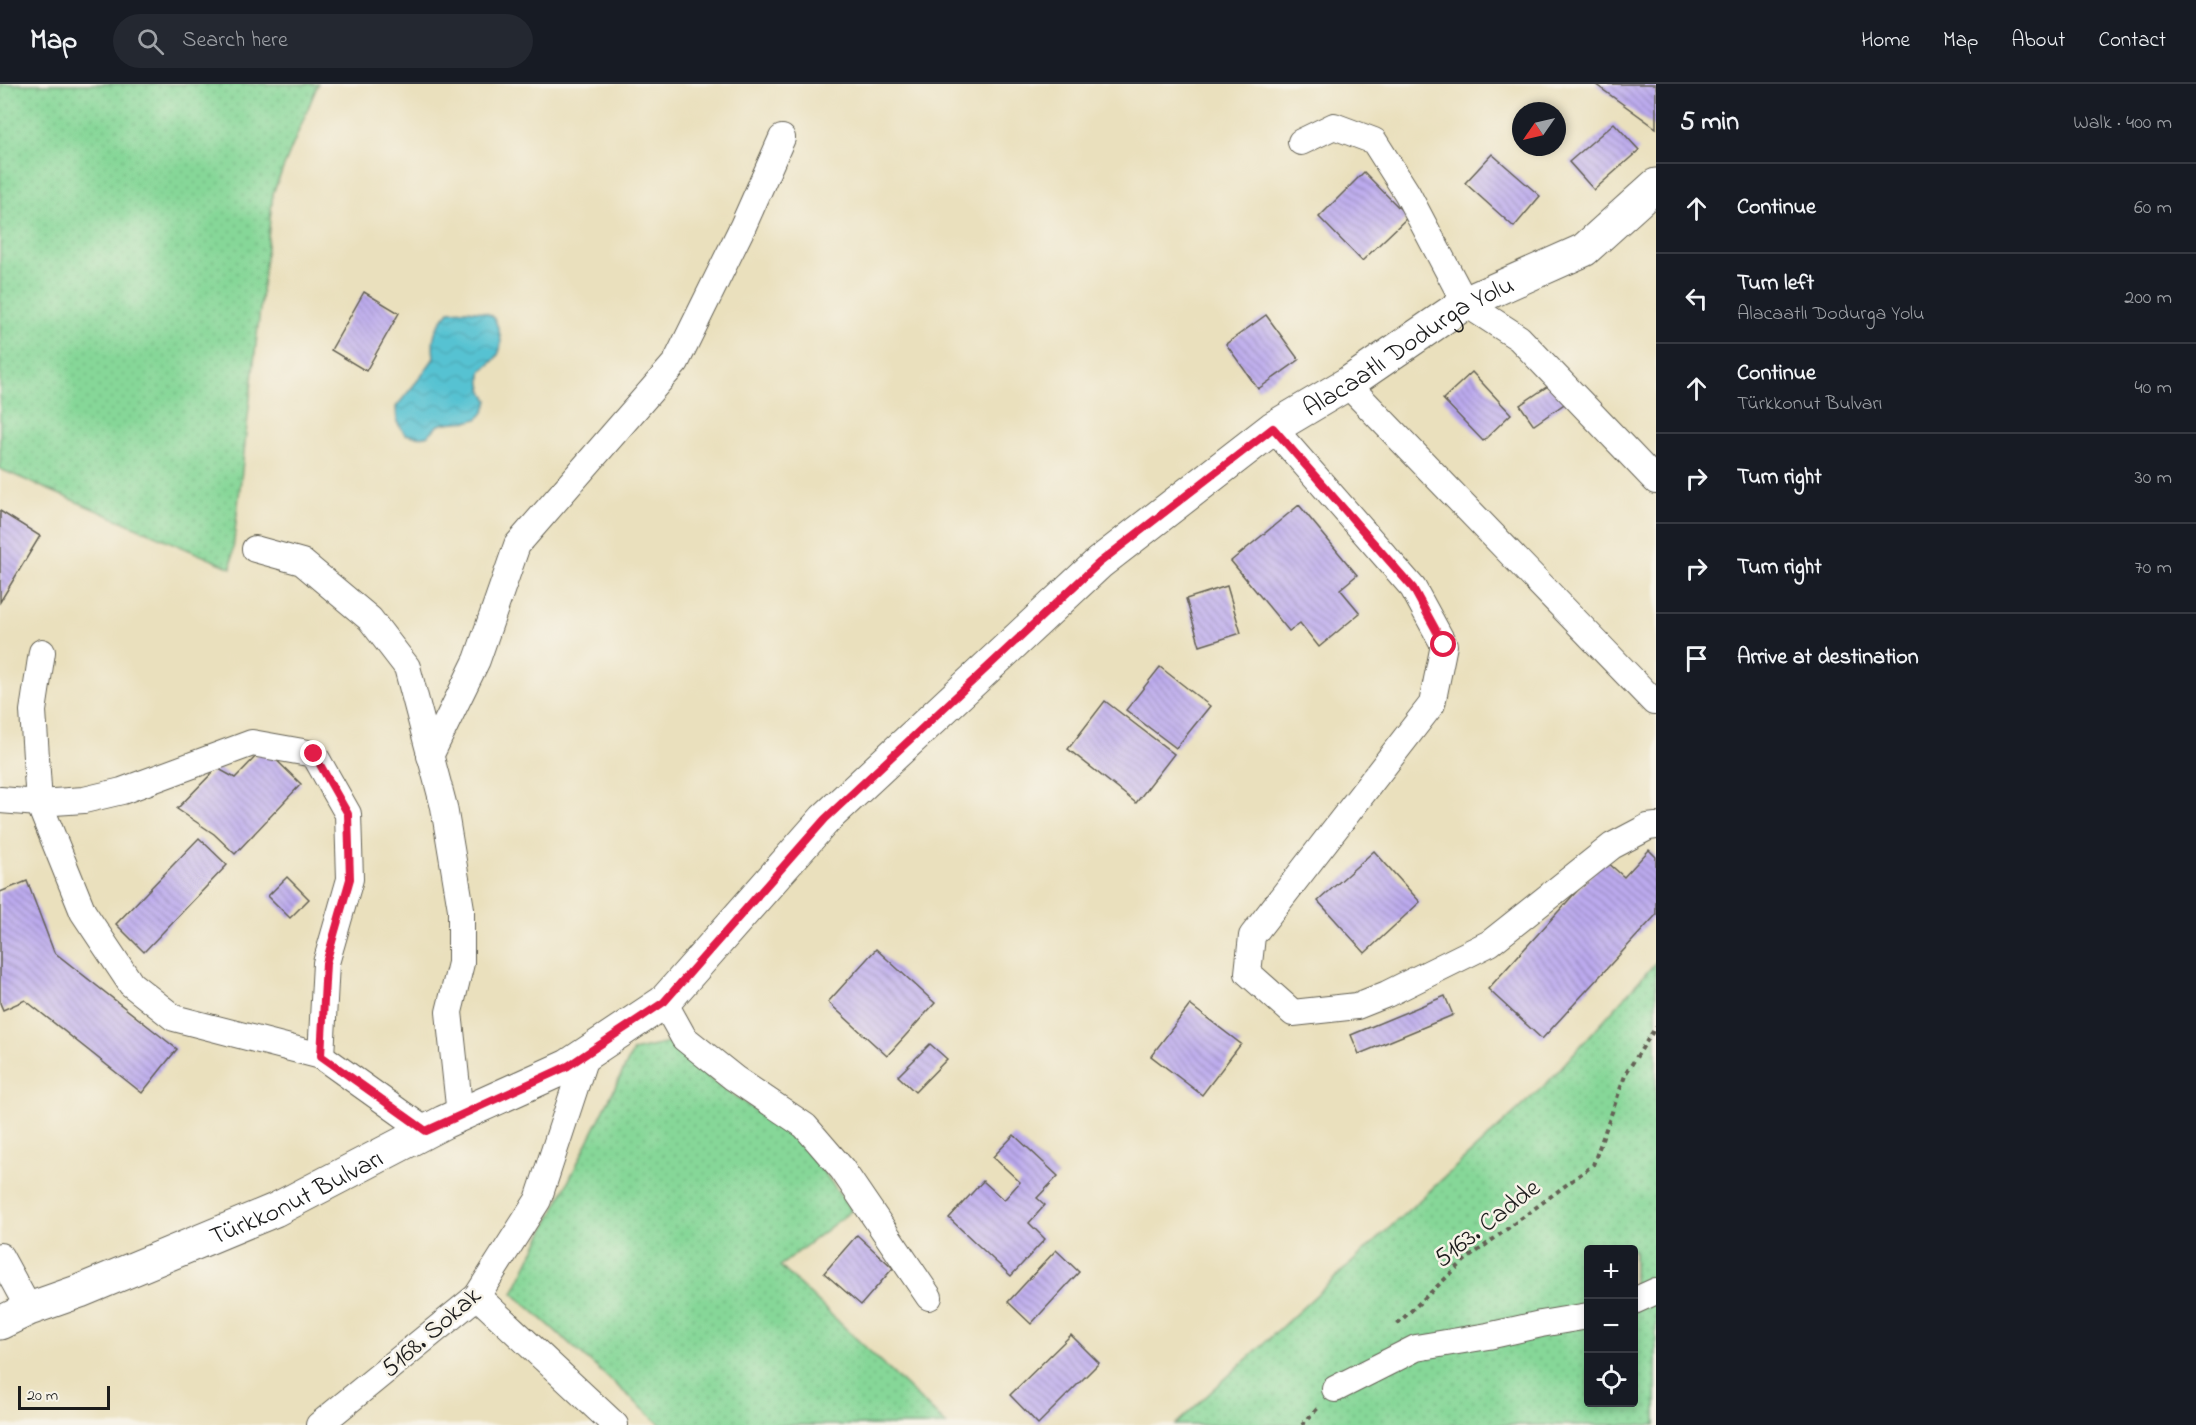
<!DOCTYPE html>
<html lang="en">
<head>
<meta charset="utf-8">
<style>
  body { margin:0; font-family:"Indie Flower",sans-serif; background:#242831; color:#f1f3f6 }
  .controls { position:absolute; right:18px; bottom:18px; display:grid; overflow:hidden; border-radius:6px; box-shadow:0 3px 9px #0003 }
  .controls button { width:54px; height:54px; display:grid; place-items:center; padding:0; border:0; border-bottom:2px solid #363941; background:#171b24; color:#f1f3f6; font:30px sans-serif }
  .compass { position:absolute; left:1512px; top:18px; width:54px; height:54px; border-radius:50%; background:#171b24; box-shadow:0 3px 9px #0003; rotate:236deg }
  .scale { position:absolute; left:18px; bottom:15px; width:92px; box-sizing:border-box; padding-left:6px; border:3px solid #1c1c1c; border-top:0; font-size:16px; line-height:21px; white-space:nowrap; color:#1c1c1c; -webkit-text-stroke:4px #f7f3e8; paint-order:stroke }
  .stop { position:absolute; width:18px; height:18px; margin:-14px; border:4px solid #e11d48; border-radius:50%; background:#fff }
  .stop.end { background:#e11d48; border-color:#fff; box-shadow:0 2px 6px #0008 }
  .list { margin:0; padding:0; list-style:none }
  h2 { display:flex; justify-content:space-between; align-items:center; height:78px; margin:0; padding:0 24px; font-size:26px }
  h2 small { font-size:20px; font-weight:400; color:#9ea1a6 }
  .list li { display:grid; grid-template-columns:39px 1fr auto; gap:18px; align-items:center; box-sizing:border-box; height:90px; padding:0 24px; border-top:2px solid #363941 }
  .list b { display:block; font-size:22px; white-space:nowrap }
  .list p { margin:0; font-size:20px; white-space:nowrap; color:#9ea1a6 }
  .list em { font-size:20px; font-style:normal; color:#9ea1a6 }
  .icon { flex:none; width:33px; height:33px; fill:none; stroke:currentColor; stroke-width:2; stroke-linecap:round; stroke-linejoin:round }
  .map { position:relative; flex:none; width:1656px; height:1341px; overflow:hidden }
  header { display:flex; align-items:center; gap:36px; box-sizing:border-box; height:84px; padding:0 30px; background:#171b24; border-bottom:2px solid #363941 }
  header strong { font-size:28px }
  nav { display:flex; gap:33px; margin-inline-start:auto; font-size:21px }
  .search { width:420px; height:54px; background:#242831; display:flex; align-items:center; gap:15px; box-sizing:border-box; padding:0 21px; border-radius:33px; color:#9ea1a6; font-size:22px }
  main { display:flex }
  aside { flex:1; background:#171b24 }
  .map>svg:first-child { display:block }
  .grass { fill:url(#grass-dots); stroke:#517a5a; stroke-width:1.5; fill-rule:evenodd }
  .water { fill:url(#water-waves); stroke:#3a6f77; stroke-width:1.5 }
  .building { fill:url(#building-back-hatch) }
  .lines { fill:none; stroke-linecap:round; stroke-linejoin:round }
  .street-casing { stroke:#646154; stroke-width:28 }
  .secondary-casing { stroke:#646154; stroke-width:35 }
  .path { stroke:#646154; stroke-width:4; stroke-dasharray:4.5 4.5; stroke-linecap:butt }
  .street { stroke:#fff; stroke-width:26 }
  .secondary { stroke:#fff; stroke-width:33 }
  .route { stroke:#e11d48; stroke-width:8 }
  .labels { text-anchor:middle; stroke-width:5; stroke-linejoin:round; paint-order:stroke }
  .street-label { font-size:26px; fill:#1c1c1c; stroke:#f7f3e8 }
</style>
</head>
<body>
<header>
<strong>Map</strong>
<div class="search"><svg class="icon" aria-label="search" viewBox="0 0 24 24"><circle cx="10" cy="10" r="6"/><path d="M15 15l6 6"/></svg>Search here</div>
<nav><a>Home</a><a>Map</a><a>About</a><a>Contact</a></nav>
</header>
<main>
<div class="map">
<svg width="1656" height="1341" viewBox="0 0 1656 1341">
  <defs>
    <pattern id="grass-dots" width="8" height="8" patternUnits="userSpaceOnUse" patternTransform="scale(1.5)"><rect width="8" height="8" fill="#86d798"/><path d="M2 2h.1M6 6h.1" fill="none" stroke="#73b882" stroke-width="1.8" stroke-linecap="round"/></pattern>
    <pattern id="water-waves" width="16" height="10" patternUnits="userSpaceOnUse" patternTransform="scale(1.5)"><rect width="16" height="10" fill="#57c2d2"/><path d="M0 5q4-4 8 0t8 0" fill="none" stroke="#4ba6b4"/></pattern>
    <pattern id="building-back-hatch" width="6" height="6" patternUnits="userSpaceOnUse" patternTransform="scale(1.5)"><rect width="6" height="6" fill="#bcaaee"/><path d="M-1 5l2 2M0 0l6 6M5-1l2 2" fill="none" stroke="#988ac0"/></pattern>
  </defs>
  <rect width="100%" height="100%" fill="#f7f3e8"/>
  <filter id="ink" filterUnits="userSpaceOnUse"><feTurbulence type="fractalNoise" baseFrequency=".0167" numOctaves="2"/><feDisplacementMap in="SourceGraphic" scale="12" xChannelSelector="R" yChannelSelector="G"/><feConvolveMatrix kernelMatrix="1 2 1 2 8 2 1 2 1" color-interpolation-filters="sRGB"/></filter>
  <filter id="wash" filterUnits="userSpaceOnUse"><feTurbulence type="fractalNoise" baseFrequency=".008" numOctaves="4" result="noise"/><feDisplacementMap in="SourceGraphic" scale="24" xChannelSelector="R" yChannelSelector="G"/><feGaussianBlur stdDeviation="1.35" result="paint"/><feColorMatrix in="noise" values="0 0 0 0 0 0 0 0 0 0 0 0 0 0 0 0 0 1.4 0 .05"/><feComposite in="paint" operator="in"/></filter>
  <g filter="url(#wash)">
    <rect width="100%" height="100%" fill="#eae0bd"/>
    <g class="grass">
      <polygon points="0,0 318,0 273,109 231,484 0,385"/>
      <path d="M 1656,878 L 1656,1341 L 1175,1341 L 1548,998 ZM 1588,1166 L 1634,1166 L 1634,1318 L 1588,1318 Z"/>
      <polygon points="672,958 709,994 802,1059 852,1126 780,1182 947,1341 661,1341 513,1209 633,967"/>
    </g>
    <path class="water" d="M 467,226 C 475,227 488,227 494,234 C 496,237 498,244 499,247 C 505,266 497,276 482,286 C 479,298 481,305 488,316 C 483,347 460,333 439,341 C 435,343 432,349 428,351 C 421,354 412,352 405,350 L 397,338 L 396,323 L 422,291 L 434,274 C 431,251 435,244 449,227 Z"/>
    <g id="blocks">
      <g class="building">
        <polygon points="1595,0 1656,0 1656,44"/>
        <polygon points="1614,39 1639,66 1594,106 1569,78"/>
        <polygon points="1492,70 1540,112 1514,143 1465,99"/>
        <polygon points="1364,88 1408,133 1362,177 1319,133"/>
        <polygon points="364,208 399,229 366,287 331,266"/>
        <polygon points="1266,231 1299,276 1258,305 1226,260"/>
        <polygon points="1472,288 1511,330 1483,357 1443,315"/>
        <polygon points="1554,298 1567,318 1534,341 1520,321"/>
        <polygon points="1299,421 1357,491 1340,505 1360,529 1319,563 1300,539 1289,547 1231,477"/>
        <polygon points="0,427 40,452 0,518"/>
        <polygon points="1227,502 1241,549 1200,562 1186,515"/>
        <polygon points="1160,583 1210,622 1176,664 1126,626"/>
        <polygon points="1105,617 1174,670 1136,719 1068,665"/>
        <polygon points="264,664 301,700 235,770 214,750 177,725 217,684 235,694"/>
        <polygon points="199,754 227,781 144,868 116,840"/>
        <polygon points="1649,766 1656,773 1656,831 1542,955 1488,905 1605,776 1624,793"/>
        <polygon points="1374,767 1420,818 1365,869 1318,817"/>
        <polygon points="287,793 309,815 290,834 268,812"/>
        <polygon points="27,797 54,868 177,965 142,1009 25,916 3,926 0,919 0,808"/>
        <polygon points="876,865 935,919 887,972 828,918"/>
        <polygon points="1445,912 1453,931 1359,970 1351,951"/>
        <polygon points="1190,921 1241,960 1202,1011 1151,972"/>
        <polygon points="930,960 947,975 915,1008 898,992"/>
        <polygon points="1014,1051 1058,1092 1037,1114 1045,1121 1029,1139 1045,1155 1011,1192 949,1134 983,1097 1004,1116 1020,1098 993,1073"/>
        <polygon points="857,1151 893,1184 861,1221 824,1189"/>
        <polygon points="1056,1166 1079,1188 1031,1240 1008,1218"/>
        <polygon points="1071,1251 1099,1279 1038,1340 1010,1311"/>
      </g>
    </g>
  </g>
  <g filter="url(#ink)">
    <use href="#blocks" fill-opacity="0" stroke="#646154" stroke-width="1.5"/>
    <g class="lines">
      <g class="street-casing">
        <g id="street">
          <polyline points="1301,58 1334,42 1374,57 1407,109 1465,219 1519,254 1656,397"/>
          <polyline points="1347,300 1654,618"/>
          <polyline points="1273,344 1413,504 1444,561 1432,620 1252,852 1248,889 1293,929 1357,922 1387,910 1490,859 1612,762 1648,743 1656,742"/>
          <polyline points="255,465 302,478 370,535 407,583 444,723 461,825 461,879 449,928 460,1031"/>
          <polyline points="42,568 33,627 39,719 83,828 131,900 174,934 321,972 426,1047"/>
          <polyline points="430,672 477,576 517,461 676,278 743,142 782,54"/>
          <polyline points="0,716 39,719 84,716 122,707 252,659 314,670 348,730 350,795 326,879 321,972"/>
          <polyline points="664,918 684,954 734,994 805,1042 842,1085 929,1213"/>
          <polyline points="0,1172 29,1225"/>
          <polyline points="477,1212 615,1341"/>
          <polyline points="1634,1217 1656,1207"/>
          <polyline points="1335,1305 1416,1264 1488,1252 1541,1240 1588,1232"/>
          <polyline points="319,1341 477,1212 538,1116 586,970"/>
        </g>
      </g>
      <g class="secondary-casing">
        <g id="secondary">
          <path id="s1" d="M 0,1239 L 29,1225 L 80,1207 L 275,1126 L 444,1038 L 568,982 L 664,918 L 825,735 L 1099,479 L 1273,344 L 1347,300 L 1465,219 L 1584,166 L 1656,101"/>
        </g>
      </g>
      <g class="path">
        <polyline points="1397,1240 1464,1177 1593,1081 1626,989 1656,943"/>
        <polyline points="1302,1341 1318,1324"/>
      </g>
      <use href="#street" class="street"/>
      <use href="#secondary" class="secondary"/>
    </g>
  </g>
  <g class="lines" filter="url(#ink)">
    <polyline class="route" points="314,670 348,730 350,795 326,879 321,972 426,1047 568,982 664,918 825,735 1099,479 1273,344 1413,504 1444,561"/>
  </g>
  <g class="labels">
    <g class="street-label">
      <text dy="9" stroke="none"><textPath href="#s1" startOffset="1737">Alacaatlı Dodurga Yolu</textPath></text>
      <text dy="9" stroke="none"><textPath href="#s1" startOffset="322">Türkkonut Bulvarı</textPath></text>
      <text transform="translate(1486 1138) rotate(-38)" y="9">5163. Cadde</text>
      <text transform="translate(430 1247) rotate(-41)" y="9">5168. Sokak</text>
    </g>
  </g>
</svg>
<div class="controls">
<button>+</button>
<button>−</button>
<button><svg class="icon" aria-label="locate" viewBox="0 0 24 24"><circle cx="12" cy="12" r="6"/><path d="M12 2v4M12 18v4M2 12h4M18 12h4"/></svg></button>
</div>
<svg class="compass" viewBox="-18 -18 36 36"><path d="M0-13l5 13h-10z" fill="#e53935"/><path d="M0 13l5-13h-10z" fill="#9ea1a6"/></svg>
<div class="scale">20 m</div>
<div class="stop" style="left:1444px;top:561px"></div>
<div class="stop end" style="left:314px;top:670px"></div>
</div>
<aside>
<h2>5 min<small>Walk · 400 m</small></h2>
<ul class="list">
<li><svg class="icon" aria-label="ahead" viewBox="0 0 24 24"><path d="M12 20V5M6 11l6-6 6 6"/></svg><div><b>Continue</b></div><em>60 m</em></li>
<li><svg class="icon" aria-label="left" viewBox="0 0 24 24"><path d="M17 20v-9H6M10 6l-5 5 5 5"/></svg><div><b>Turn left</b><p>Alacaatlı Dodurga Yolu</p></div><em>200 m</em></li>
<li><svg class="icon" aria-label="ahead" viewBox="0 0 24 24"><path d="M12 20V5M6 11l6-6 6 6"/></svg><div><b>Continue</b><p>Türkkonut Bulvarı</p></div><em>40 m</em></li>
<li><svg class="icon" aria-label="right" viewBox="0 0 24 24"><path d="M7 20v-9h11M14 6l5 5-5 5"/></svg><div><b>Turn right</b></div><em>30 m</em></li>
<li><svg class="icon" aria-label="right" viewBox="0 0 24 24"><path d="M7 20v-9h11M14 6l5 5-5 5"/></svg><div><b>Turn right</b></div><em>70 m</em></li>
<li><svg class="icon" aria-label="arrive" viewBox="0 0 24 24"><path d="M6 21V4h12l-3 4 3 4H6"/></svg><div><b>Arrive at destination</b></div></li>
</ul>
</aside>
</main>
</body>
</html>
